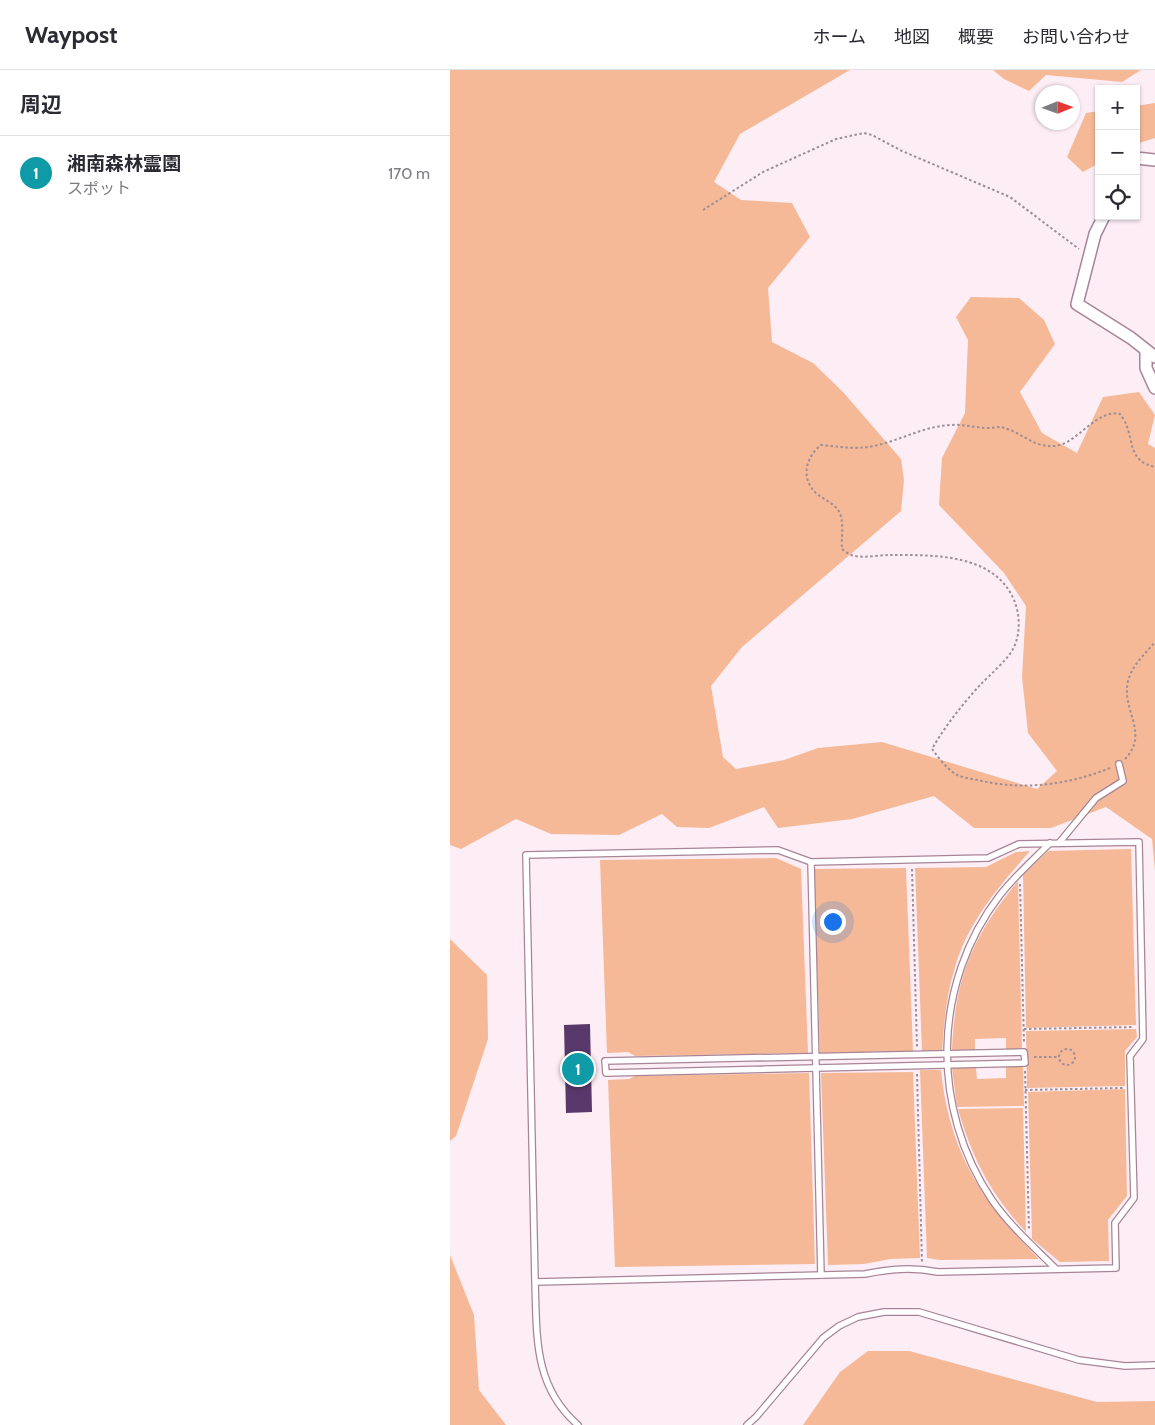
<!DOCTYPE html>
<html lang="ja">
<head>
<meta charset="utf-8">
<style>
  body { margin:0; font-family:Cabin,"Noto Sans JP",sans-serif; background:#f7f7f7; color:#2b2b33 }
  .controls { position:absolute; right:15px; top:15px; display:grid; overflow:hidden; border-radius:0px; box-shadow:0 1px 4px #0004 }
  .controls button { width:45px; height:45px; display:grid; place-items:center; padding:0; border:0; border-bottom:1px solid #e1e1e2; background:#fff; color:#2b2b33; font:25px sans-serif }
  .compass { position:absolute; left:585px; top:15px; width:45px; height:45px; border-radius:50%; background:#fff; box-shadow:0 1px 4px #0004; rotate:89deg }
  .you { position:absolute; left:382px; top:851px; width:18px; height:18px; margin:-12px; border:4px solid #fff; border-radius:50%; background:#1a73e8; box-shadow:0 0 0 8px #1a73e833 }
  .badge { display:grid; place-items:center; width:32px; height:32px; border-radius:50%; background:#7c3aed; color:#fff; font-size:16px; font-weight:700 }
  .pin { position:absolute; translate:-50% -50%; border:2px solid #fff; box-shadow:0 1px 5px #0006 }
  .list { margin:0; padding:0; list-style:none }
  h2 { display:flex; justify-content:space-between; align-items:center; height:65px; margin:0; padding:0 20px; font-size:21px }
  h2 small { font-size:16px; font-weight:400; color:#7c7c81 }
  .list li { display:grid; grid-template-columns:32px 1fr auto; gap:15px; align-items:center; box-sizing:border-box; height:75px; padding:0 20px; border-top:1px solid #e1e1e2 }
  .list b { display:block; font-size:19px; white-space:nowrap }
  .list p { margin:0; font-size:16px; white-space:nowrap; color:#7c7c81 }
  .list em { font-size:16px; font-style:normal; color:#7c7c81 }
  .icon { flex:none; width:28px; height:28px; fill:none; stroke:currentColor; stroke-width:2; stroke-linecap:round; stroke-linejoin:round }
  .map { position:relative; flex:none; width:705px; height:1355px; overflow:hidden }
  header { display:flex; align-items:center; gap:30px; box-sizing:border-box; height:70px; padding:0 25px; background:#fff; border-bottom:1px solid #e1e1e2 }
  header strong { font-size:24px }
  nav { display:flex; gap:28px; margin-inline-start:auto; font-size:18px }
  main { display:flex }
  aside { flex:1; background:#fff }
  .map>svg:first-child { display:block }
  .green { fill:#f5b997 }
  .building { fill:#59396b }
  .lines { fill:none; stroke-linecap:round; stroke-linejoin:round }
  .service-casing { stroke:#a78496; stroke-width:8 }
  .minor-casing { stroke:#a78496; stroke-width:14 }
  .path { stroke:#9d8e96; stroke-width:2; stroke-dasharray:2.5 2.5; stroke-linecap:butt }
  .service { stroke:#fff; stroke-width:5.5 }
  .minor { stroke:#fff; stroke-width:11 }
</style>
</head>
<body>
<header>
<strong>Waypost</strong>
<nav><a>ホーム</a><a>地図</a><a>概要</a><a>お問い合わせ</a></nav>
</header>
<main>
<aside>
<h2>周辺<small></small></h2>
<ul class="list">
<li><span class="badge" style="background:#0f9aa8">1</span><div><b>湘南森林霊園</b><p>スポット</p></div><em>170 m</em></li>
</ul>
</aside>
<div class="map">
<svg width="705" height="1355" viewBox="0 0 705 1355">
  <rect width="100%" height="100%" fill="#fdedf5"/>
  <g class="green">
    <polygon points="0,0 400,0 290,64 264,112 291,130 342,133 360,167 318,218 322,272 363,293 393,322 451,389 454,410 451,441 292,577 261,616 273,687 286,699 334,690 368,678 432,672 587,719 607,701 578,663 572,607 576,536 554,503 489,435 492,388 515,343 518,270 506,247 521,227 569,228 594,250 605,274 570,322 592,363 627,383 653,327 689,322 705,345 698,374 705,378 705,801 702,769 656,737 601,758 524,758 484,726 402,749 328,758 314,737 259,758 227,757 212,744 169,765 101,764 66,749 11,779 0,775"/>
    <polygon points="543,0 691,0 672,12 596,5 579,21 554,9"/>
    <polygon points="705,33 705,68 686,74 686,36"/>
    <polygon points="649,41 649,93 633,102 617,87 636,43"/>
    <polygon points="681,779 686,955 576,958 573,805 598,781"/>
    <path d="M 580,781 C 549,816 516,854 504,901 C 496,927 494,954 492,981 L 472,981 L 465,798 L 536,797 L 566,782 Z"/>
    <polygon points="326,788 351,799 358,983 185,986 178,982 157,983 150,790"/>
    <polygon points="456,798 463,981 370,983 364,799"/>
    <path d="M 568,811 L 572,979 L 556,979 L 556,968 L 525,969 L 525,980 L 502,980 C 505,908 522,867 568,811 Z"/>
    <polygon points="0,869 37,905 38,969 6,1066 0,1071"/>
    <polygon points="686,959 687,967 675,981 675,1016 577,1018 576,961"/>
    <polygon points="556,996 573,996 574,1036 507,1037 502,998 526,998 527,1009 556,1008"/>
    <path d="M 470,1000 L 491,1000 C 499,1082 532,1132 589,1189 L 490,1190 L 477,1188 Z"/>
    <polygon points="463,1002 470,1188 440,1189 414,1194 378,1195 371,1003"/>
    <polygon points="359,1003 365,1194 165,1197 158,1010 179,1009 185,1006"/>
    <polygon points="675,1019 677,1126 658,1150 659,1191 610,1192 582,1169 578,1022"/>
    <path d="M 573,1038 L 576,1162 C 541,1125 522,1088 508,1039 Z"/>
    <polygon points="0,1185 24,1245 29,1320 56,1355 0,1355"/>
    <polygon points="418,1281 459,1281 647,1332 705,1331 705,1355 353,1355 390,1302"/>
  </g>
  <polygon class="building" points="140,954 142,1042 116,1043 114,955"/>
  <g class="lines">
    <g class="service-casing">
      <g id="service">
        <path d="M 600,773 C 583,790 565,806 550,825 C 482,913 480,1038 542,1130 C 560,1156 584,1177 606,1199"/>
        <polyline points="609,773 646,728 673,711 669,694"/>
        <polyline points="361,792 371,1205"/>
        <polygon points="574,982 575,993 156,1003 155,991"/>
        <path d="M 85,1212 L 415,1204 C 440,1199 462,1197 488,1202 L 666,1198 L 665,1153 L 684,1128 L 680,986 L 693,969 L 689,772 L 569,774 L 538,788 L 361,792 L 328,780 L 76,785 L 85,1212 C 87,1265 83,1316 128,1355"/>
        <polyline points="297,1355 306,1347 373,1268 389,1256 408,1247 434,1242 469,1242 629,1290 675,1296 705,1295"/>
      </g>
    </g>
    <g class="minor-casing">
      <g id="minor">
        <polyline points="686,88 705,90"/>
        <polyline points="654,146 645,164 627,234 681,268 705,287"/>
        <polyline points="696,281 696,298 705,318"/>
      </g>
    </g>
    <g class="path">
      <polyline points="253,140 313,102 386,69 414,63 422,65 452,81 560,127 629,179"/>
      <path d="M 675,689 C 700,663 671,640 678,611 C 682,595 695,584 705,572"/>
      <path d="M 660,698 C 618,715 572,721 528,710 C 522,709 515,708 509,706 C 498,701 489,688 482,679 C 495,656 512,635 530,615 C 539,606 558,589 563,579 C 571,564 570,544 564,530 C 544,483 483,485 440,485 C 429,485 416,488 405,486 C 401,486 396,482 392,479 C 391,467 395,450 388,440 C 383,433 373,429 366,423 C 350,408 356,387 371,375 C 391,377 409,380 428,375 C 453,369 475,356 501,355 C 514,354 526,358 539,358 C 543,358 547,357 550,357 C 569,360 583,378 604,376 C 627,375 645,339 670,344 C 672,347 675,351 676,354 C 684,374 679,391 705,397"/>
      <polyline points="462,799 467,977"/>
      <polyline points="570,814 574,974"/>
      <polyline points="574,959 684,957"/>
      <circle cx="617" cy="987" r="8"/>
      <polyline points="584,987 609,987"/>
      <polyline points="575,1001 579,1161"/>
      <polyline points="467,1004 472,1192"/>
      <polyline points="575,1020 673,1018"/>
    </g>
    <use href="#service" class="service"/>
    <use href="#minor" class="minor"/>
  </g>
</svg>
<div class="controls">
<button>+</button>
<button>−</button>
<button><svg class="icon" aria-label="locate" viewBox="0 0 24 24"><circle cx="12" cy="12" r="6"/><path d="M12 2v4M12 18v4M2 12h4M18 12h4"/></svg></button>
</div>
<svg class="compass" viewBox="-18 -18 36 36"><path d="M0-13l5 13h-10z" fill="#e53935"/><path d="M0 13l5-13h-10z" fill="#7c7c81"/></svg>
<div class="you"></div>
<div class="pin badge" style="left:128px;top:999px;background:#0f9aa8">1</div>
</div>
</main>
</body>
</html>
